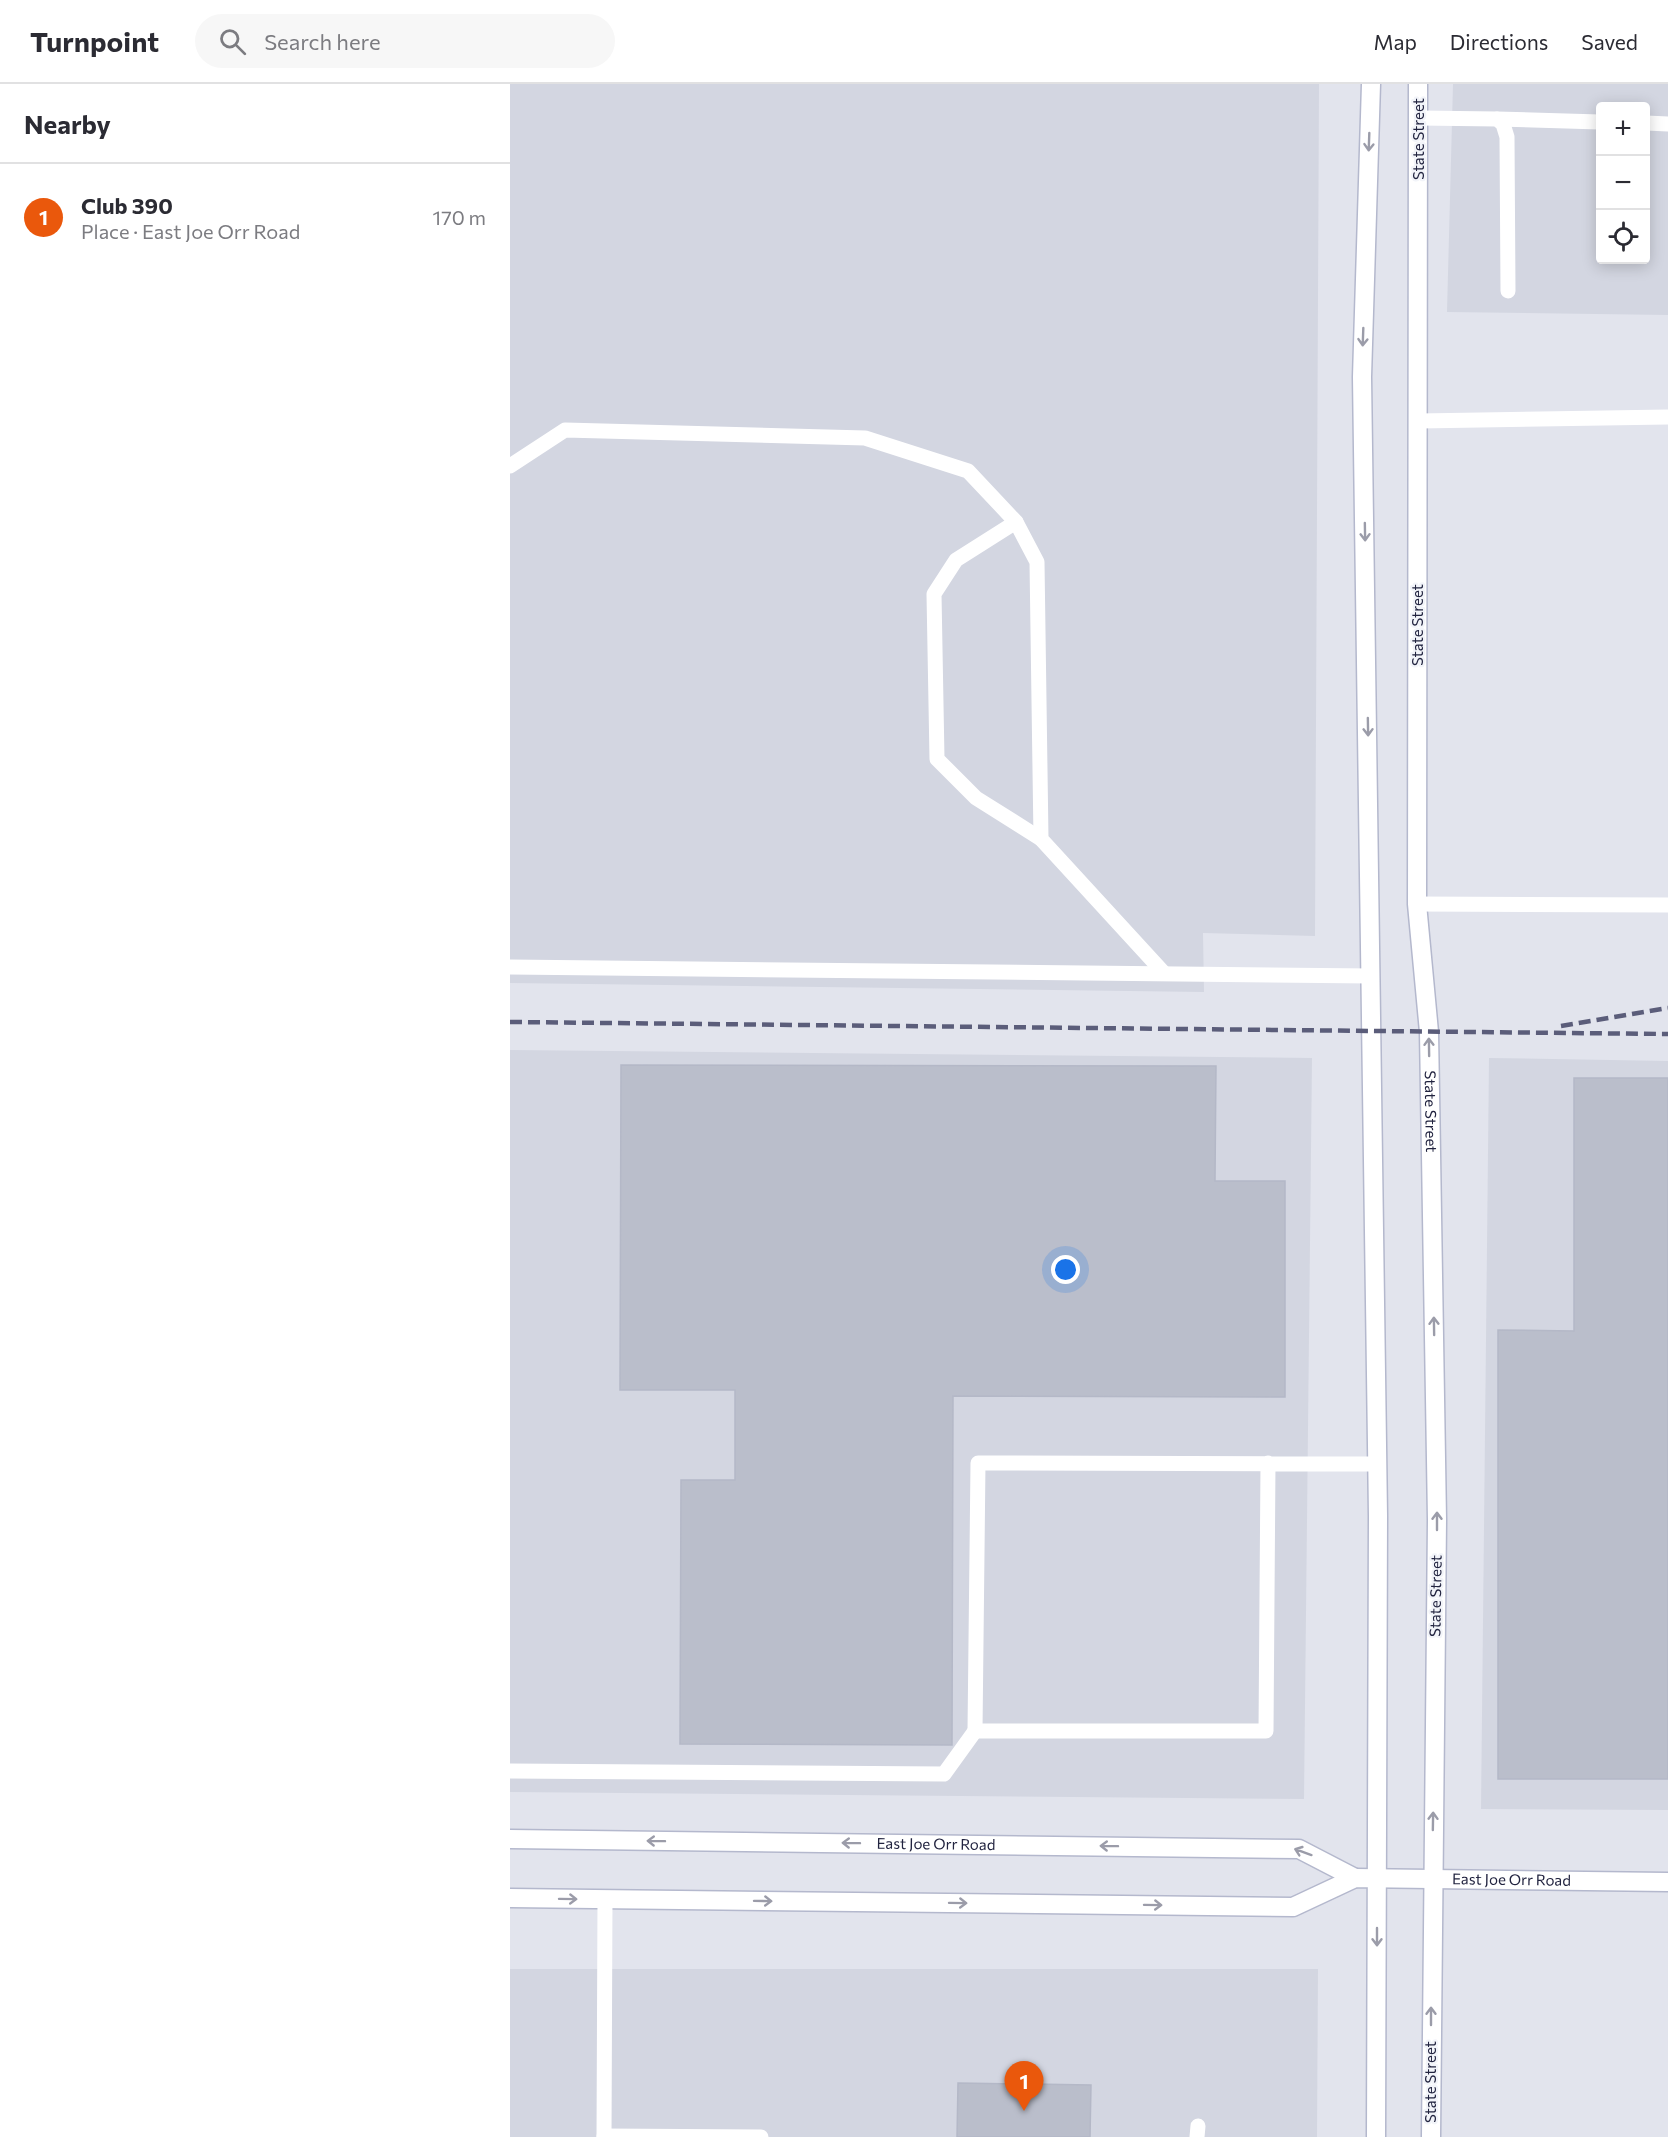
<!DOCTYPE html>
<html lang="en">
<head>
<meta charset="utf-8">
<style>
  body { margin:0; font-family:Commissioner,sans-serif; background:#f7f7f7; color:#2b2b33 }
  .controls { position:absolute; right:18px; top:18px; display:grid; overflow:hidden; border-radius:6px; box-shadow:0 3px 15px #0003 }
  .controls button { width:54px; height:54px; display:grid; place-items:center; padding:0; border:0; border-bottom:2px solid #e1e1e2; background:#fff; color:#2b2b33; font:30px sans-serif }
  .you { position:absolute; left:556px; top:1186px; width:21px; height:21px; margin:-15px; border:4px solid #fff; border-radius:50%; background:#1a73e8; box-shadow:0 0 0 9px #1a73e833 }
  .badge { display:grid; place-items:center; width:39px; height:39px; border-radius:50%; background:#ea580c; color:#fff; font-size:20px; font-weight:700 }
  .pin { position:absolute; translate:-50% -50px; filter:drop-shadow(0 2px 3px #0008) }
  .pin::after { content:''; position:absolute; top:32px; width:21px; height:18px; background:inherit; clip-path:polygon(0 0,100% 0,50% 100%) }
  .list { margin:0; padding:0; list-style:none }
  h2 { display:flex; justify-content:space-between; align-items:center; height:78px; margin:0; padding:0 24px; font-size:26px }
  h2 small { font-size:20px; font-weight:400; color:#7c7c81 }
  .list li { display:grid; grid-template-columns:39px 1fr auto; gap:18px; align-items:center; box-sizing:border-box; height:108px; padding:0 24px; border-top:2px solid #e1e1e2 }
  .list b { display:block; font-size:22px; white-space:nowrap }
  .list p { margin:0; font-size:20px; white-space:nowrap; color:#7c7c81 }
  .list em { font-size:20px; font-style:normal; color:#7c7c81 }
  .icon { flex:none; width:33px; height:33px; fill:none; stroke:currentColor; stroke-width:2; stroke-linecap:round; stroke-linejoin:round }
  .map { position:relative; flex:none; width:1158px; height:2053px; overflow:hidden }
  header { display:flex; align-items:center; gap:36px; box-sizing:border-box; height:84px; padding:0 30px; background:#fff; border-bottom:2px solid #e1e1e2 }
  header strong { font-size:28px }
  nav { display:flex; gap:33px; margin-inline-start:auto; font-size:21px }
  .search { width:420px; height:54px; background:#f7f7f7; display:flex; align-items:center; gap:15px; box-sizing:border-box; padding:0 21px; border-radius:33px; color:#7c7c81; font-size:22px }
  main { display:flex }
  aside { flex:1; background:#fff }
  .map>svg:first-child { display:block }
  .built { fill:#d3d6e1; fill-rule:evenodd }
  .building { fill:#babecb; stroke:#b4b8c7; stroke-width:1.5 }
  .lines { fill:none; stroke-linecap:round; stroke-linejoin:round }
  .secondary-casing { stroke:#b4b8cd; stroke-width:21 }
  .lane { stroke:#fff; stroke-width:15 }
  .secondary { stroke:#fff; stroke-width:18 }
  .rail { stroke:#5b5d7a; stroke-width:4.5; stroke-dasharray:12 6; stroke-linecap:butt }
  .oneway { stroke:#9b9ca9 }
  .labels { text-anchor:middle; stroke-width:4.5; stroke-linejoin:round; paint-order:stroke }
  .street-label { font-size:15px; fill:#21233f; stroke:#f2f4f9 }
</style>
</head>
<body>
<header>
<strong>Turnpoint</strong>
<div class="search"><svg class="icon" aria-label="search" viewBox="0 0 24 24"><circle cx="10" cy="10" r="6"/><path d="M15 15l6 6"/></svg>Search here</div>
<nav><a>Map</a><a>Directions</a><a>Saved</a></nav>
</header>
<main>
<aside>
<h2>Nearby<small></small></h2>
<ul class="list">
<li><span class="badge">1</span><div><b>Club 390</b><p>Place · East Joe Orr Road</p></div><em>170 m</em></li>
</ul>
</aside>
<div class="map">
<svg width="1158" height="2053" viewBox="0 0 1158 2053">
  <rect width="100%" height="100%" fill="#e2e4ed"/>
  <g class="built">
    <polygon points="0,0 809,0 805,852 693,849 694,908 0,899"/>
    <path d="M 943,0 L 1158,0 L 1158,231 L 937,228 ZM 1090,22 L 1136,22 L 1136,176 L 1090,176 Z"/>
    <polygon points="0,966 802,974 794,1715 0,1708"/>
    <polygon points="979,974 1158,977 1158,1726 971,1725"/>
    <polygon points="0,1885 808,1885 807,2053 0,2053"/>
  </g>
  <g class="building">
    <polygon points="111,981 706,982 705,1097 775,1097 775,1313 443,1312 442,1661 170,1660 171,1396 225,1396 225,1306 110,1306"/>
    <polygon points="1064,994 1158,994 1158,1695 988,1695 988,1246 1064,1247"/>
    <polygon points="448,1999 581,2001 580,2053 447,2053"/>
  </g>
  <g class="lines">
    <g class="secondary-casing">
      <g id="secondary">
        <polyline points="861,0 852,293 868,1432 866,2053"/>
        <path id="s1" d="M 908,0 L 907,820 L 919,948 L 927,1436 L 921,2053"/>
        <path id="s2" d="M 0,1755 L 789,1765 L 845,1794"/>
        <path id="s3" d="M 0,1814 L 783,1823 L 845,1794 L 1158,1798"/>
      </g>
    </g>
    <g class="lane">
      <polyline points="909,34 987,35 993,40 997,53 998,207"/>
      <polyline points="987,35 1090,38"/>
      <polyline points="1136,39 1158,40"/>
      <polyline points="909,337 1158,333"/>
      <polyline points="0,382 55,346 355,354 458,387 506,438 527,478 531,755 653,888"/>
      <polyline points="506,438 446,476 424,510 427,675 466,714 531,755"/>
      <polyline points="907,820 1158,821"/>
      <polyline points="0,883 861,892"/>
      <polyline points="758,1379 756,1647 465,1647 468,1379 867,1380"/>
      <polyline points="0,1687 434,1690 465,1647"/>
      <polyline points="94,2052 251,2053"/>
      <polyline points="94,2053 95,1815"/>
      <polyline points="687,2053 688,2042"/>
    </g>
    <use href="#secondary" class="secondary"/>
    <g class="rail">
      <polyline points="0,938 1158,950"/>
      <polyline points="1051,942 1158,924"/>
    </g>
  </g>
  <defs><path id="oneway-shaft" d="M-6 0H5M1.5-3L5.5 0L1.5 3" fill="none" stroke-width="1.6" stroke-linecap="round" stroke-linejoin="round" transform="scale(1.5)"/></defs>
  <g class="oneway">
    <use href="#oneway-shaft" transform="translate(859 58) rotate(92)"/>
    <use href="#oneway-shaft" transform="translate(853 253) rotate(92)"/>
    <use href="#oneway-shaft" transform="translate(855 448) rotate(89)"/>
    <use href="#oneway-shaft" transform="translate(858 643) rotate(89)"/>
    <use href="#oneway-shaft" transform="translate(919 963) rotate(-91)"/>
    <use href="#oneway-shaft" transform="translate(924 1242) rotate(-91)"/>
    <use href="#oneway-shaft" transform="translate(927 1437) rotate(-90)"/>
    <use href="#oneway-shaft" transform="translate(923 1737) rotate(-89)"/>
    <use href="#oneway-shaft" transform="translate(146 1757) rotate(-179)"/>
    <use href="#oneway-shaft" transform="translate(341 1759) rotate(-179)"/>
    <use href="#oneway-shaft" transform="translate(599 1762) rotate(-179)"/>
    <use href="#oneway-shaft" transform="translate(793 1768) rotate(-160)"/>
    <use href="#oneway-shaft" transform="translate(58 1815) rotate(1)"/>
    <use href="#oneway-shaft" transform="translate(253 1817) rotate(1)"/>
    <use href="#oneway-shaft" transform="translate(448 1819) rotate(1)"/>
    <use href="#oneway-shaft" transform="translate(643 1821) rotate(1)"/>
    <use href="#oneway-shaft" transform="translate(867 1853) rotate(90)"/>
    <use href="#oneway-shaft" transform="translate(921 1932) rotate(-90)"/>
  </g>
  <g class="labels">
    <g class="street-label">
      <text transform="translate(909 55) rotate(-90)" y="5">State Street</text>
      <text transform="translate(908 541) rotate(-90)" y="5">State Street</text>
      <text dy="5" stroke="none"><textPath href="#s1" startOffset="1028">State Street</textPath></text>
      <text transform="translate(926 1512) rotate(-89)" y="5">State Street</text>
      <text dy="5" stroke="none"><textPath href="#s2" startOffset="426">East Joe Orr Road</textPath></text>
      <text dy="5" stroke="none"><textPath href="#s3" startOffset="1008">East Joe Orr Road</textPath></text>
      <text transform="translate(921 1998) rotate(-90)" y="5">State Street</text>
    </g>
  </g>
</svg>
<div class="controls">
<button>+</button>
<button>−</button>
<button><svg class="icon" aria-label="locate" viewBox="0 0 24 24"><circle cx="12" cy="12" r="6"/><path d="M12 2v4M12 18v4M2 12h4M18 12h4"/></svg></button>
</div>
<div class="you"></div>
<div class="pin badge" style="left:514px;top:2027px">1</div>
</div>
</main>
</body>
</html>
